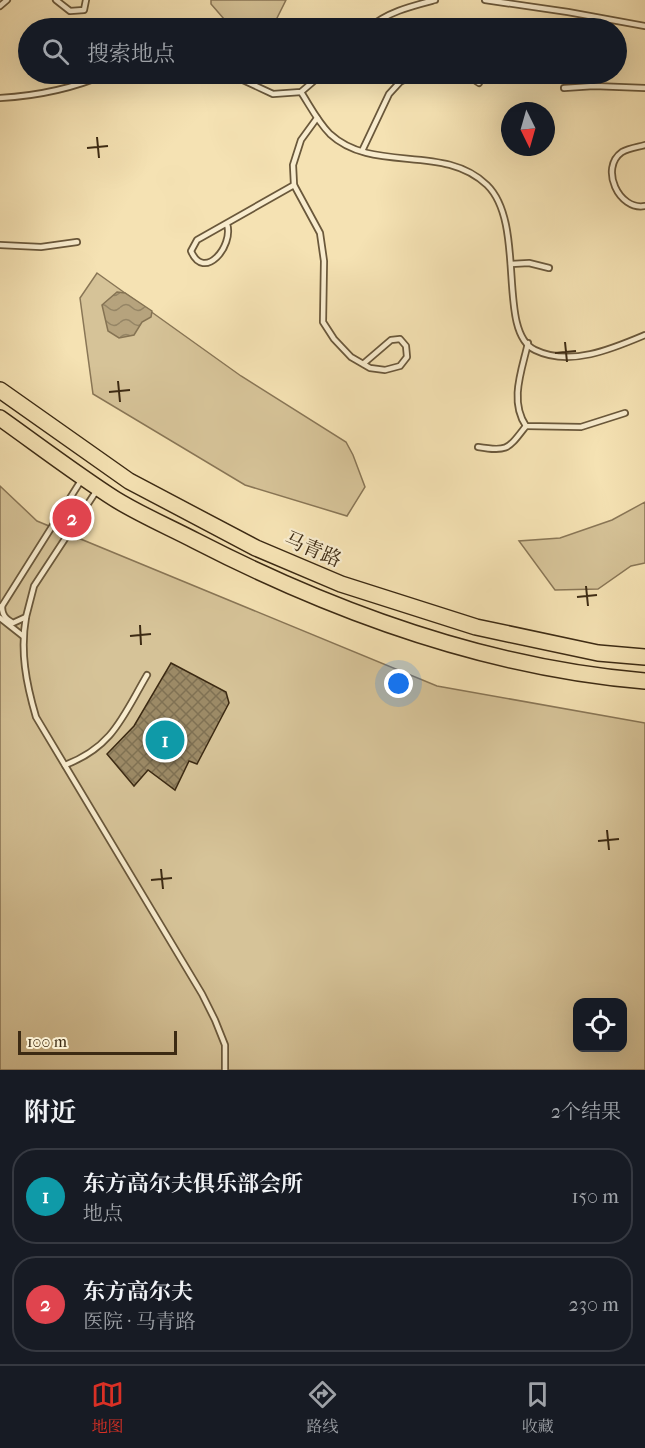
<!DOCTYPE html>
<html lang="zh">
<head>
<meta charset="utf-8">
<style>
  body { margin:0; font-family:"IM FELL French Canon","Noto Serif SC",serif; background:#20242c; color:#f1f3f6 }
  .controls { position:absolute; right:18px; bottom:18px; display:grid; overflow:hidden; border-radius:12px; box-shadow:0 6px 24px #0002 }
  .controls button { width:54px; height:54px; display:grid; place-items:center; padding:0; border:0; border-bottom:2px solid #363941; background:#171b24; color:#f1f3f6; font:30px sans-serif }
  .compass { position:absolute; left:501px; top:102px; width:54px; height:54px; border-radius:50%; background:#171b24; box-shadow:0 6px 24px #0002; rotate:175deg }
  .scale { position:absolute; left:18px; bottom:15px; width:159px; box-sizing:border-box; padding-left:6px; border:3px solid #3c2a13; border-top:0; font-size:16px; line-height:21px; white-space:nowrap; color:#3c2a13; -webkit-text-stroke:4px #f8ecce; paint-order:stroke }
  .you { position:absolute; left:399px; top:684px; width:21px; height:21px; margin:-15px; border:4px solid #fff; border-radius:50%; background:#1a73e8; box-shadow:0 0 0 9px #1a73e833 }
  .badge { display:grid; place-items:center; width:39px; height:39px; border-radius:50%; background:#d93025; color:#fff; font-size:20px; font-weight:700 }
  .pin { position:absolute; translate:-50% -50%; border:3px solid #fff; box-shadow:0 2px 6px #0006 }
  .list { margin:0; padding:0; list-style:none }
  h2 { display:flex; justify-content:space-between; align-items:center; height:78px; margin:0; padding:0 24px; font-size:26px }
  h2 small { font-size:20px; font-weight:400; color:#9ea1a6 }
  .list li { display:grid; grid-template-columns:39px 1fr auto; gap:18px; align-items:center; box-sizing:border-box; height:96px; margin:0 12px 12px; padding:0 12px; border:2px solid #363941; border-radius:24px }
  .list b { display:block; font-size:22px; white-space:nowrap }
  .list p { margin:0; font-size:20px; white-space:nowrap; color:#9ea1a6 }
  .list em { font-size:20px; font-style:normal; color:#9ea1a6 }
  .icon { flex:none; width:33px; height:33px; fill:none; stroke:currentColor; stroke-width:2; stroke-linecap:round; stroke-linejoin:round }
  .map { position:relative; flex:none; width:645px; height:1070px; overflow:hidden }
  .search { position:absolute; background:#171b24; box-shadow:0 6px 24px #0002; left:18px; right:18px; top:18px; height:66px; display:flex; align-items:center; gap:15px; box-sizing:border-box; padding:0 21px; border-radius:33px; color:#9ea1a6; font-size:22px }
  .sheet { height:294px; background:#171b24 }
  nav { display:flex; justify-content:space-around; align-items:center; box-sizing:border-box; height:84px; border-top:2px solid #363941; background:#171b24; font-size:16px; color:#9ea1a6 }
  nav a { display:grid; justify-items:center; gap:3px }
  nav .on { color:#d93025 }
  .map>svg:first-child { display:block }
  .grass { fill:#d6c398; stroke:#897656; stroke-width:1.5; fill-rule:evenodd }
  .water { fill:url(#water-waves); stroke:#857353; stroke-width:1.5 }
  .building { fill:url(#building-cross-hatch); stroke:#3c2a13; stroke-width:1.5 }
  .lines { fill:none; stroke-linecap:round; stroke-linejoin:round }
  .lane-casing { stroke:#6a583b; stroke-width:8 }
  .highway-casing { stroke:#3c2a13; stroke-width:18 }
  .lane { stroke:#f8ecce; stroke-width:4.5 }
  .highway { stroke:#f5e2b3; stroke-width:15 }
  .ticks { fill:none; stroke:#3c2a13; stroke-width:2 }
  .labels { text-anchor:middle; stroke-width:4.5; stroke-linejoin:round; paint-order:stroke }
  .street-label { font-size:20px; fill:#3c2a13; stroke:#f8ecce }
</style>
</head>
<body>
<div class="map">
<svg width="645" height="1070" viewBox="0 0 645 1070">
  <defs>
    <pattern id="water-waves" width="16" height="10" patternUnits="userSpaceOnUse" patternTransform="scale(1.5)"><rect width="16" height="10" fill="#b6a37d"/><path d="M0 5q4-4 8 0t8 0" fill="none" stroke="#958565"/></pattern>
    <pattern id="building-cross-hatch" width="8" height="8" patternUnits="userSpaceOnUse" patternTransform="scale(1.5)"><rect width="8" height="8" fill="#9c8a66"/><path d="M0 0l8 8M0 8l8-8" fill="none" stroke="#807153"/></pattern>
  </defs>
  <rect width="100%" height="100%" fill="#f5e2b3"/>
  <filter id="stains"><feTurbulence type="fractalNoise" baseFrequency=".00333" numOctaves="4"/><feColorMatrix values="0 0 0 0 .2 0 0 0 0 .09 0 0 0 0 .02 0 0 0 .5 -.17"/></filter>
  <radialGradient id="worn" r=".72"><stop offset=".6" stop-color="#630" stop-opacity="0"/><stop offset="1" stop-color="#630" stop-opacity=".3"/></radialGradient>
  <g class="grass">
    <polygon points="211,0 286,0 272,28 236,28 231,27 211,4"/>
    <polygon points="97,273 241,376 346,442 353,455 365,487 347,516 245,485 93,394 80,298"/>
    <path d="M 0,486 L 37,521 L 437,686 L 645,723 L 645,1070 L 0,1070 ZM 578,1002 L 622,1002 L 622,1048 L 578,1048 Z"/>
    <polygon points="645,502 645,563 631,566 598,589 555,590 519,541 560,538 612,520"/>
  </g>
  <polygon class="water" points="117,292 125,293 152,311 151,317 142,322 134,335 119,338 108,331 102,305"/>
  <polygon class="building" points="171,663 226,692 229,703 197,764 189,761 175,790 148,770 134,786 107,754 134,726"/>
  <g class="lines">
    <g class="lane-casing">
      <g id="lane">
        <polyline points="56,0 70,11 84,10 86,0"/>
        <polyline points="485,0 568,12 645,26"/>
        <polyline points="0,6 7,0"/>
        <path d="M 369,28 C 387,12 412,6 435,0"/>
        <polyline points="230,74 273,94 301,92 322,74"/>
        <polyline points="465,74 479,83"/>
        <polyline points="564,88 594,86 645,88"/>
        <path d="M 301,92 C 310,106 318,122 330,134 C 373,174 444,143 487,185 C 527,224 496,332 535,350 C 570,367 612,349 645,335"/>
        <path d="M 0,98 C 35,96 74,88 106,74"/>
        <polyline points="317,118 301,140 293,165 294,185 320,233 324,261 323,322 334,339 351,357 370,368 385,370 400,366 407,357 406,346 400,339 391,340 363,364"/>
        <path d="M 645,145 C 638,147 629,148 622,152 C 599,168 619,211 645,206"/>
        <polyline points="362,151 389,94 400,82 416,74"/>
        <path d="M 227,224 C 234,246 204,282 191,251 L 197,240 L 294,185"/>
        <polyline points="0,245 41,247 77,242"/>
        <polyline points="511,264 529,263 549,268"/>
        <path d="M 528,343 C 522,370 509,401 526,426 L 581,427 L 625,413"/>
        <path d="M 478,447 C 508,452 508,449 526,426"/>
        <path d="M 2,606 C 2,615 5,618 13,623 L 26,617 L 34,586 L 97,490"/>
        <polyline points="2,606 82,479"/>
        <path d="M 26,617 C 20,651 26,683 36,717 L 202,994 L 215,1020 L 225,1045 L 225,1070"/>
        <polyline points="0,618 23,636"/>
        <path d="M 65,765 C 113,747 123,716 147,675"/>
      </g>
    </g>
    <g class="highway-casing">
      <g id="highway">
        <polyline points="0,390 129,481 256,548 341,584 476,627 598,653 645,657"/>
        <path d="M 0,418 C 38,445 76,474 115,499 C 141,515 169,527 196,541 C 336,613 487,668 645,681"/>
      </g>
    </g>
    <use href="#lane" class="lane"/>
    <use href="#highway" class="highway"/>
  </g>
  <path class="ticks" d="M 97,137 L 99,158M 87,148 L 108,146M 565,342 L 567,362M 555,353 L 576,351M 118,381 L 120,402M 109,392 L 130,390M 586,586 L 588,606M 577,597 L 597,595M 140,625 L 141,645M 130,636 L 151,634M 607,830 L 609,850M 598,841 L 619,839M 161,869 L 163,889M 151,880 L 172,878"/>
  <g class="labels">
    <g class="street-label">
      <text transform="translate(313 549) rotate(23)" y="7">马青路</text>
    </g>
  </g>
  <rect width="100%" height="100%" filter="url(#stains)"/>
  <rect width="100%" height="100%" fill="url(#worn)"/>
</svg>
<div class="controls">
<button><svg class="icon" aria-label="locate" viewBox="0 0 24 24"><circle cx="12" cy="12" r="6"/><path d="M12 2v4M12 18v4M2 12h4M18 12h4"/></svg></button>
</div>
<svg class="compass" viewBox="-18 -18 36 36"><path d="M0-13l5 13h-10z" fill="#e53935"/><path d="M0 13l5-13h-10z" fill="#9ea1a6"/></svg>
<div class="scale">100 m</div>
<div class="you"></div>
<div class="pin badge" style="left:165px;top:740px;background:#0f9aa8">1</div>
<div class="pin badge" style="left:72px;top:518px;background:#e0444e">2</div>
<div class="search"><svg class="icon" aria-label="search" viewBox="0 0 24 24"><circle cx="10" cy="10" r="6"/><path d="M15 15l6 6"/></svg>搜索地点</div>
</div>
<section class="sheet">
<h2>附近<small>2个结果</small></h2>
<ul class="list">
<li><span class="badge" style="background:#0f9aa8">1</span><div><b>东方高尔夫俱乐部会所</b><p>地点</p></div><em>150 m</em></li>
<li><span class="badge" style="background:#e0444e">2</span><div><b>东方高尔夫</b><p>医院 · 马青路</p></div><em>230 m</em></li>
</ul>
</section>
<nav>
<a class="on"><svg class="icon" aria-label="map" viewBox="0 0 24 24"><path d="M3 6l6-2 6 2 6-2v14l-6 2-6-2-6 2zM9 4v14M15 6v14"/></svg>地图</a>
<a><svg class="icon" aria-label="directions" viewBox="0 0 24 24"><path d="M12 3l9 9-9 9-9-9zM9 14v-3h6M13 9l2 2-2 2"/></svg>路线</a>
<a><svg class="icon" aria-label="saved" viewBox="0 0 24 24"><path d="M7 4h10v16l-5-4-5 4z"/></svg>收藏</a>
</nav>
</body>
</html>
